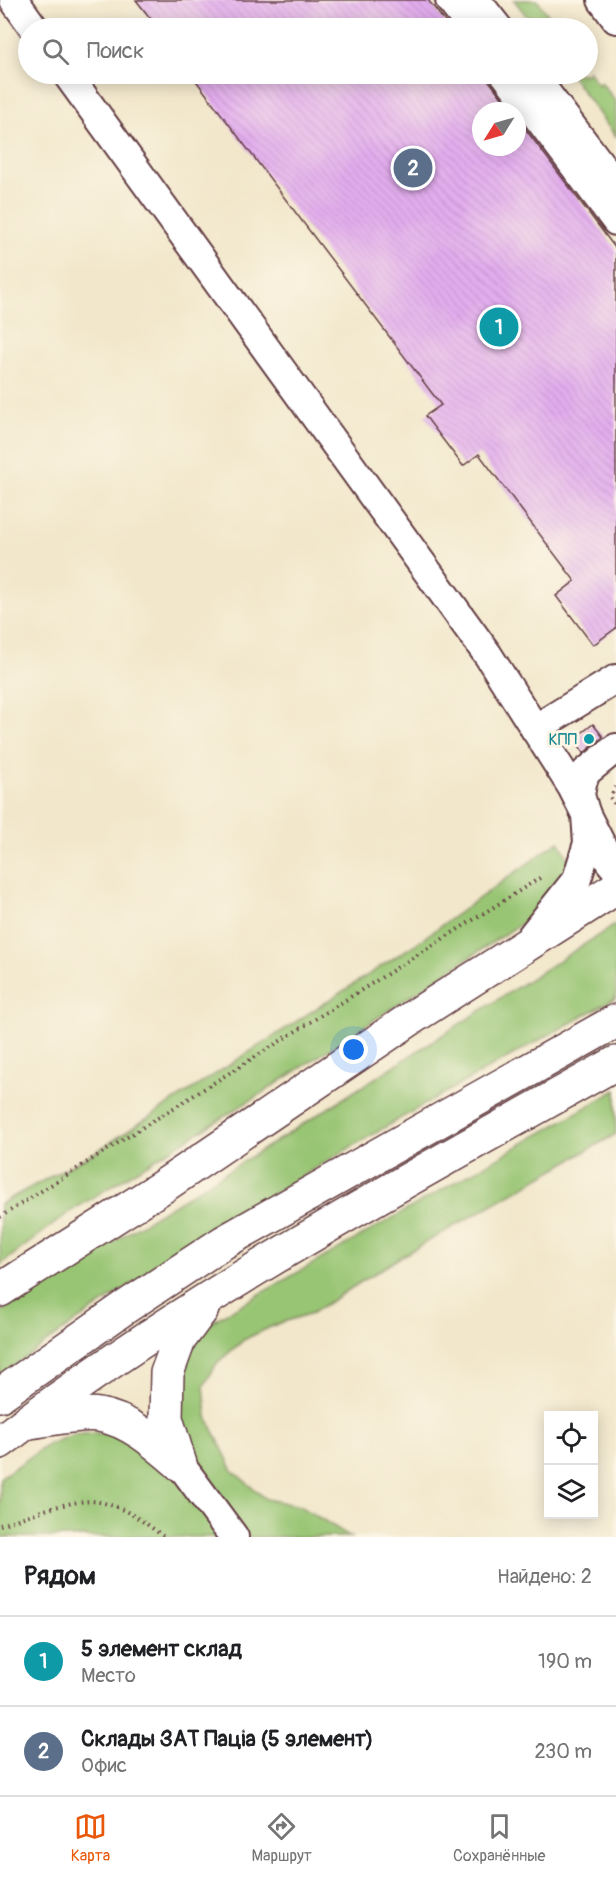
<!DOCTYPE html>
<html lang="ru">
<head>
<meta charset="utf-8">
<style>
  body { margin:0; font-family:Pangolin,sans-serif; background:#f6f6f6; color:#202124 }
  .controls { position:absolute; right:18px; bottom:18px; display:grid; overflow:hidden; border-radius:0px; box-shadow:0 3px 15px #0003 }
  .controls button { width:54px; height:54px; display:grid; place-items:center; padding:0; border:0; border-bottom:2px solid #e0e0e0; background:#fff; color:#202124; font:30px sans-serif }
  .compass { position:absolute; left:472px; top:102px; width:54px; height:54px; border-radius:50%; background:#fff; box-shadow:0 3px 15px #0003; rotate:233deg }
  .you { position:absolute; left:354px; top:1050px; width:21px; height:21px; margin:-15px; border:4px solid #fff; border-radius:50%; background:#1a73e8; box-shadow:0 0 0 9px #1a73e833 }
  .badge { display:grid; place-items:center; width:39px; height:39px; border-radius:50%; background:#ea580c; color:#fff; font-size:20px; font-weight:700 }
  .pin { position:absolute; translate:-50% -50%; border:3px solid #fff; box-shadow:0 2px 6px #0006 }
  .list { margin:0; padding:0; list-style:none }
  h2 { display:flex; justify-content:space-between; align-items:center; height:78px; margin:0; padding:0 24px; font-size:26px }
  h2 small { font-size:20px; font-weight:400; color:#757577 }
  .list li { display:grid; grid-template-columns:39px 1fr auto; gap:18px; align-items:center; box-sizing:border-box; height:90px; padding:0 24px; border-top:2px solid #e0e0e0 }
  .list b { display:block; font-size:22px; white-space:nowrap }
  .list p { margin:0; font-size:20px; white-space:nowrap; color:#757577 }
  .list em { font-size:20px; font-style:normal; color:#757577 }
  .icon { flex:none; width:33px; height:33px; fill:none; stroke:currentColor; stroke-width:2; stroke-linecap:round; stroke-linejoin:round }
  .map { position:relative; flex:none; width:616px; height:1537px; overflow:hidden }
  .search { position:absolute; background:#fff; box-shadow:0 3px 15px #0003; left:18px; right:18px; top:18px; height:66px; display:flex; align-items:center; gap:15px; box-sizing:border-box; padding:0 21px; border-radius:33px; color:#757577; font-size:22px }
  .sheet { height:258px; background:#fff }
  nav { display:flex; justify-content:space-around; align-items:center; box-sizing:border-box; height:84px; border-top:2px solid #e0e0e0; background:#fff; font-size:16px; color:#757577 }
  nav a { display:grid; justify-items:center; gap:3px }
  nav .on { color:#ea580c }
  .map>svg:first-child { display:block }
  .green { fill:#98c573; stroke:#71724f; stroke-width:1.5 }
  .building { fill:url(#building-back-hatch) }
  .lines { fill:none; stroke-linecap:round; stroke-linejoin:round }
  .minor-casing { stroke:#633d43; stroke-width:32 }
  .major-casing { stroke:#633d43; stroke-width:36 }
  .highway-casing { stroke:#633d43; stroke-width:36 }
  .path { stroke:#633d43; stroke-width:4; stroke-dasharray:1.5 4.5; stroke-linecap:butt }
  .minor { stroke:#fff; stroke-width:28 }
  .major { stroke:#fff; stroke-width:33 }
  .highway { stroke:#fff; stroke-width:33 }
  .culture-dot { fill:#0f9aa8; stroke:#fcf5e5; stroke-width:2 }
  .labels { text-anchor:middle; stroke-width:6; stroke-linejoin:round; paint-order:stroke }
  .culture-label { font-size:16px; fill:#0d838f; stroke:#fcf5e5; text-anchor:end }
</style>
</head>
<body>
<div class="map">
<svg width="616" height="1537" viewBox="0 0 616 1537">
  <defs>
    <pattern id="building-back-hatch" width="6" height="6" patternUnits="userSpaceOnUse" patternTransform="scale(1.5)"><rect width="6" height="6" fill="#e3adee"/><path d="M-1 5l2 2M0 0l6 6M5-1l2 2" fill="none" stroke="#c494cc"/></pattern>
  </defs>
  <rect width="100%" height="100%" fill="#fcf5e5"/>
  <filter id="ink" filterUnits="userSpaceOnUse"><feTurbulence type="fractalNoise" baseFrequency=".0167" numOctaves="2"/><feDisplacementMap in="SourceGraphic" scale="12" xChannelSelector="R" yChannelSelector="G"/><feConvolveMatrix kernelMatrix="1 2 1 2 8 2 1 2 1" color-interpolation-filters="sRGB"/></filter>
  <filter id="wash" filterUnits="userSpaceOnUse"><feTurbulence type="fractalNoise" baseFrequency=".008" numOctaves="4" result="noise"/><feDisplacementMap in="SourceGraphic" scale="24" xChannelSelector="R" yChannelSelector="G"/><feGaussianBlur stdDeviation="1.35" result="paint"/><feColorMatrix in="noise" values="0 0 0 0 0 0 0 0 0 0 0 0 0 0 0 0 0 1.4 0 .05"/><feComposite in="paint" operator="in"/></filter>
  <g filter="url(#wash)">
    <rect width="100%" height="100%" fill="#f2e7cb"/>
    <g class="green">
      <polygon points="514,0 537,0 558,28 536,28"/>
      <polygon points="588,70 598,85 601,82 616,102 616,137 570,74 588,74"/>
      <polygon points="559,841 576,873 548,906 267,1090 71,1211 0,1265 0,1204 94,1153 414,945"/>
      <path d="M 616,924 L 616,998 C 405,1113 194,1233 0,1376 L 0,1312 L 283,1137 Z"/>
      <polygon points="616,1090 616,1134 402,1256 312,1313 277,1324 245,1339 217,1363 204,1386 207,1417 233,1471 266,1499 300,1506 351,1537 247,1537 176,1423 174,1388 192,1333"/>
      <polygon points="95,1433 126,1436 180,1464 233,1537 0,1537 0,1478 49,1444 72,1435"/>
    </g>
    <g id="blocks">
      <g class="building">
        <polygon points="136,0 428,0 450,28 158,28"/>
        <polygon points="191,74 484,74 512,111 481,111 481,147 517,147 517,118 616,249 616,628 593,645 556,596 575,581 479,454 463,466 425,416 441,405"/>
        <polygon points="593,724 603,737 584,753 574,739"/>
      </g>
    </g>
  </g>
  <g filter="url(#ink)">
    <use href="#blocks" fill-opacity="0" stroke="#633d43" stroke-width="1.5"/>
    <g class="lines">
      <g class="minor-casing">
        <g id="minor">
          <polyline points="14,0 34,28"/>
          <polyline points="450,0 472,28"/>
          <polyline points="476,0 498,28"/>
          <polyline points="602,0 616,19"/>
          <polyline points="67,74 488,655 572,787 610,862 616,869"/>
          <polyline points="505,74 616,221"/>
          <polyline points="532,74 616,185"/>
          <polyline points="535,729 616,679"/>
          <polyline points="531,937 577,879 588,843 586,815 580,795 582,783 586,772 616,748"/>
          <polyline points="180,1464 234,1537"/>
        </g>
      </g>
      <g class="major-casing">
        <polyline id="major" points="0,1290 162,1187 413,1017 616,888"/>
      </g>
      <g class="highway-casing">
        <g id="highway">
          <polyline points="0,1395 124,1308 224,1242 616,1021"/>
          <path d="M 29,1422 C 47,1420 82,1412 99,1415 C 130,1420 157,1444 180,1464"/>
          <path d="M 0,1442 C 192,1295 406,1181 616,1063"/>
          <polyline points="180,1464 166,1418 167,1373 179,1340 202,1309"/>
        </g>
      </g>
      <g class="path">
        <polyline points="616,787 610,797 616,806"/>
        <polyline points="0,1217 543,876"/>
        <path d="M 0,1525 C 25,1517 74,1497 99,1502 C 123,1506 146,1523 164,1537"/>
      </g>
      <use href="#minor" class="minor"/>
      <use href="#major" class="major"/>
      <use href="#highway" class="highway"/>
    </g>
  </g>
  <circle class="culture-dot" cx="589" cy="739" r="6"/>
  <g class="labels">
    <g class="culture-label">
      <text x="577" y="745">КПП</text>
    </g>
  </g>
</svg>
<div class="controls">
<button><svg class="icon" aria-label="locate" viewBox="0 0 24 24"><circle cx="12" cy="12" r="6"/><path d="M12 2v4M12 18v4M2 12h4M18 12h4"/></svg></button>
<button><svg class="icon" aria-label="layers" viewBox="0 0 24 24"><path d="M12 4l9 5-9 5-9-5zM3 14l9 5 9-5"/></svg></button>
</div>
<svg class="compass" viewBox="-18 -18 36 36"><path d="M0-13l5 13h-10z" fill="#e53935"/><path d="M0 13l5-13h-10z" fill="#757577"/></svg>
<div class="you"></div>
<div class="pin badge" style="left:499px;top:327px;background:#0f9aa8">1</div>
<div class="pin badge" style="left:413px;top:168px;background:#5c6f8a">2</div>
<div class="search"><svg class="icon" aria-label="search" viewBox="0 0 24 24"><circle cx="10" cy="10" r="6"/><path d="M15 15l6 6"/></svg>Поиск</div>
</div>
<section class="sheet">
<h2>Рядом<small>Найдено: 2</small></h2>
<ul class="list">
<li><span class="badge" style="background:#0f9aa8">1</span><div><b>5 элемент склад</b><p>Место</p></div><em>190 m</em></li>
<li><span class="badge" style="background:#5c6f8a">2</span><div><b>Склады ЗАТ Паціа (5 элемент)</b><p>Офис</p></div><em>230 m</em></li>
</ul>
</section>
<nav>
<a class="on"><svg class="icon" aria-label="map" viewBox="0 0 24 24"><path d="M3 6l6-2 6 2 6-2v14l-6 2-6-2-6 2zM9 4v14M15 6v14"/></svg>Карта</a>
<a><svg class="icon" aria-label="directions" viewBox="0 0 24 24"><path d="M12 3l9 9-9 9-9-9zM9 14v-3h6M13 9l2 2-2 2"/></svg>Маршрут</a>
<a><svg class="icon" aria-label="saved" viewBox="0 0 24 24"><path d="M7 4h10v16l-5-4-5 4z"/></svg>Сохранённые</a>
</nav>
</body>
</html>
